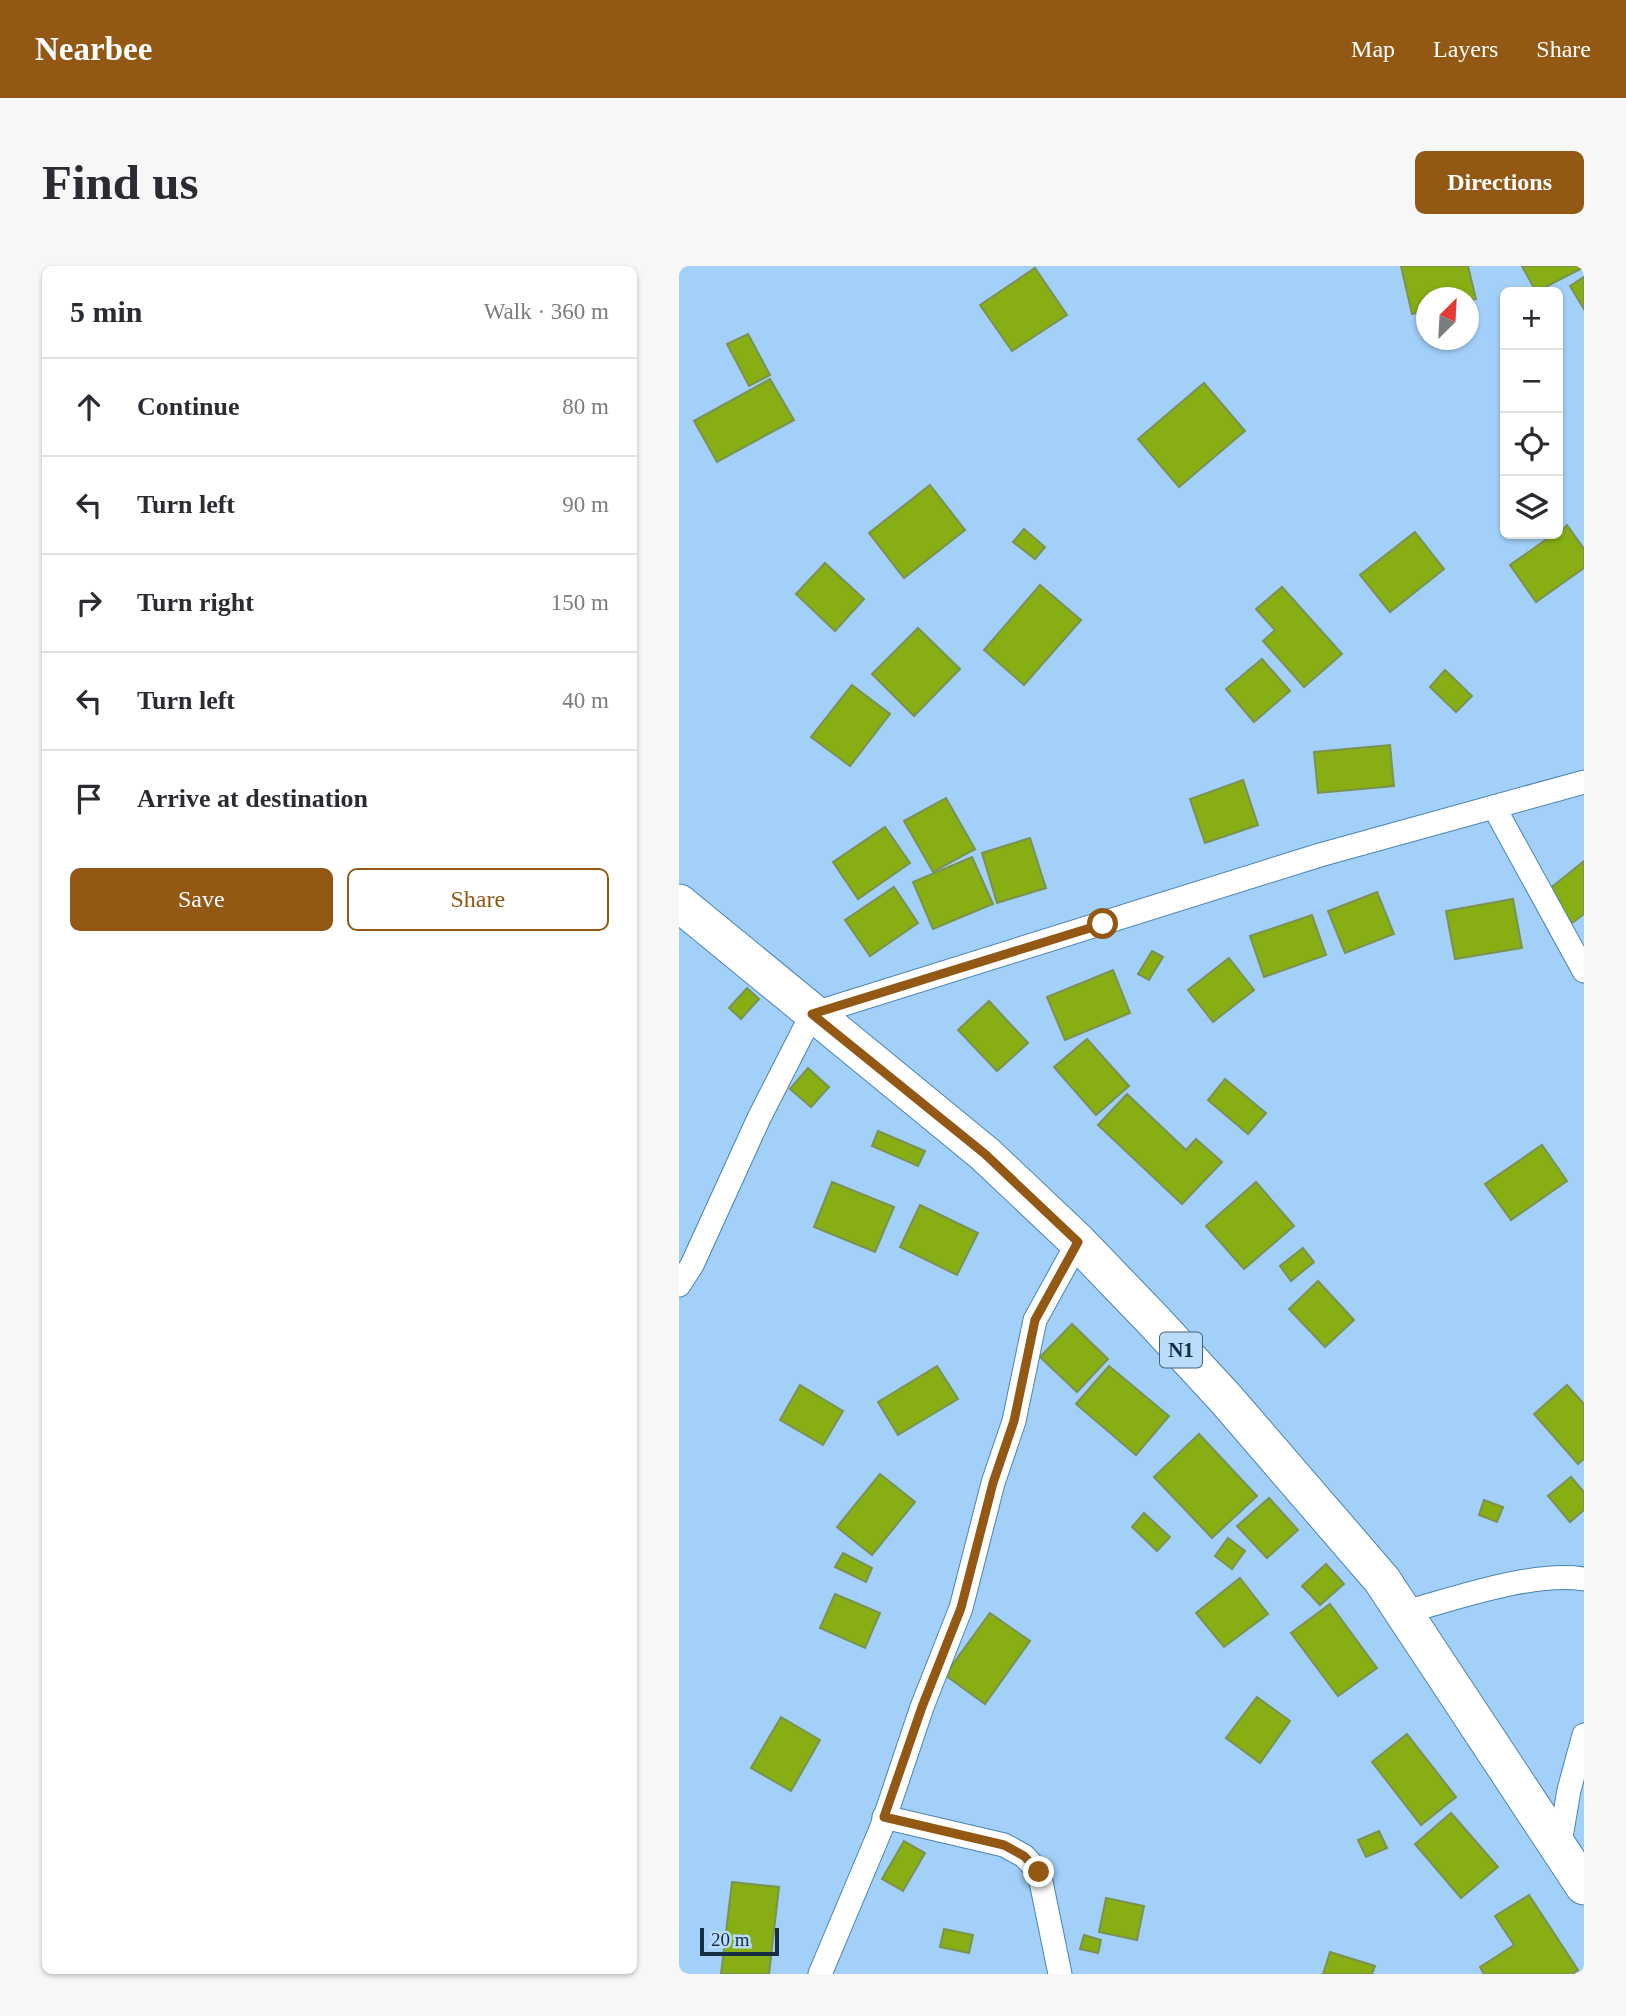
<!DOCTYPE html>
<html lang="en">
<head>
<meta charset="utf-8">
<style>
  body { margin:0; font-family:"Times New Roman",serif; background:#f7f7f7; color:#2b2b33 }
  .controls { position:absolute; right:21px; top:21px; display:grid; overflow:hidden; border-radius:10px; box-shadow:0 2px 5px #0004 }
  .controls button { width:63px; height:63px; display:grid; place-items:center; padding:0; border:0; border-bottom:2px solid #e1e1e2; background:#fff; color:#2b2b33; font:35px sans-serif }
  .compass { position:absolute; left:737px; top:21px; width:63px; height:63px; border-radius:50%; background:#fff; box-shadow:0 2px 5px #0004; rotate:24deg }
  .scale { position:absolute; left:21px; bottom:18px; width:79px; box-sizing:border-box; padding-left:7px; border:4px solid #142d40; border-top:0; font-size:19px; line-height:24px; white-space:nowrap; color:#142d40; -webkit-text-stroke:5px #b9dcfa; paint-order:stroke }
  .stop { position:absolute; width:21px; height:21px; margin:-16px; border:5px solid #925814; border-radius:50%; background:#fff }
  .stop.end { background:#925814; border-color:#fff; box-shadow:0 2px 7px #0008 }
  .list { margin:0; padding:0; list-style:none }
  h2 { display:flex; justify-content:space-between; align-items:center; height:91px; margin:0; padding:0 28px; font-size:30px }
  h2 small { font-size:23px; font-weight:400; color:#7c7c81 }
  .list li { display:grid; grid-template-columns:46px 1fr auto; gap:21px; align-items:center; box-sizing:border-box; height:98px; padding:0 28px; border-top:2px solid #e1e1e2 }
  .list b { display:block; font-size:26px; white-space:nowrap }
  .list em { font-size:23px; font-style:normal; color:#7c7c81 }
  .actions { display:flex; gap:14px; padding:21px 28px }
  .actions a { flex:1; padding:16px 0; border:2px solid #925814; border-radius:10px; text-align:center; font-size:24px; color:#925814 }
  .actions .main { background:#925814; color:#fff }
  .icon { flex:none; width:38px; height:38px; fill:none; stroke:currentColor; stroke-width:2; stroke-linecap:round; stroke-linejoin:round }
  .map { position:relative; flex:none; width:905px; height:1708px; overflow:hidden; border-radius:10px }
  header { display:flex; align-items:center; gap:42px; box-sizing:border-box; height:98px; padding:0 35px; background:#925814; color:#fff }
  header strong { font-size:33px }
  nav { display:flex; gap:38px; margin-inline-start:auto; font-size:24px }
  .intro { display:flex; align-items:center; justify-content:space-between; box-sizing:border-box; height:168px; padding:0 42px }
  h1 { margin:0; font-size:49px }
  .button { padding:18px 32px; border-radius:10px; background:#925814; color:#fff; font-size:24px; font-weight:700 }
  main { display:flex; gap:42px; padding:0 42px }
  aside { flex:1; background:#fff; border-radius:10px; box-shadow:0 2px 5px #0004 }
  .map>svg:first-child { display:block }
  .building { fill:#87ae13; stroke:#7b9151; stroke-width:2 }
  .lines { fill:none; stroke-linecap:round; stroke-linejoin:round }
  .street-casing { stroke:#4a84b2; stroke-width:25 }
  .primary-casing { stroke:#4a84b2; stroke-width:39 }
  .street { stroke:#fff; stroke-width:23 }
  .primary { stroke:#fff; stroke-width:37 }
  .route { stroke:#925814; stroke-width:9 }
  .labels { text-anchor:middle; stroke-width:7; stroke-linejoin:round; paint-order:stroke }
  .shield { fill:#b9dcfa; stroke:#466278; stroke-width:2 }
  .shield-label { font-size:21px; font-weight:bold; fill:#142d40 }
</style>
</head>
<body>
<header>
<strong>Nearbee</strong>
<nav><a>Map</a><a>Layers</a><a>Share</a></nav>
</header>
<div class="intro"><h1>Find us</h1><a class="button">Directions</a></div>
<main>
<aside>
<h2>5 min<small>Walk · 360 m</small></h2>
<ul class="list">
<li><svg class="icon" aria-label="ahead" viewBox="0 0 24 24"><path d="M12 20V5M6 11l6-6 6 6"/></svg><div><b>Continue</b></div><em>80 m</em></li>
<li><svg class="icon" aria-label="left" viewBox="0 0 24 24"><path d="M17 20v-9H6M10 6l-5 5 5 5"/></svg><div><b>Turn left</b></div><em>90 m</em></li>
<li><svg class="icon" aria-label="right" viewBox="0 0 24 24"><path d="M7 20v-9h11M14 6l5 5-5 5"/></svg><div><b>Turn right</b></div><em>150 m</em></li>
<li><svg class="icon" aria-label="left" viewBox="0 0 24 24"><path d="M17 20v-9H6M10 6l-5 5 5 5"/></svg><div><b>Turn left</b></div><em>40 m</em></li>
<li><svg class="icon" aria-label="arrive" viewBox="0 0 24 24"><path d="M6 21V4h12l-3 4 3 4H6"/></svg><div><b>Arrive at destination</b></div></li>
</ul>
<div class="actions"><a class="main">Save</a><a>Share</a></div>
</aside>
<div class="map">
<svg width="905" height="1708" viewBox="0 0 905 1708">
  <rect width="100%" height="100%" fill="#a2d0f8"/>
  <g class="building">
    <polygon points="722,0 789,0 797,33 790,35 790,32 748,32 748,44 733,48"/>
    <polygon points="843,0 905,0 905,1 857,26"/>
    <polygon points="356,2 388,49 333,85 301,39"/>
    <polygon points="905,11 905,43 891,20"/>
    <polygon points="69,68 91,109 70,120 48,78"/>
    <polygon points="91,113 115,154 38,196 15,155"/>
    <polygon points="525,117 566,165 500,221 459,173"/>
    <polygon points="251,219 286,264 225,312 190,267"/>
    <polygon points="888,259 905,283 905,302 857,336 831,299 875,268 879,268"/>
    <polygon points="345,263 366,281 356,293 334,276"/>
    <polygon points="736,266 765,303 711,346 681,309"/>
    <polygon points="146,297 185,333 156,365 117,328"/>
    <polygon points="361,319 402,354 345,419 305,384"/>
    <polygon points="603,321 663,388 625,421 584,375 596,364 577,343"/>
    <polygon points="239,362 281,403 235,450 193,408"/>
    <polygon points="583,393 611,425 575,456 547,423"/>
    <polygon points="766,404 793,430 777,446 751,421"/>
    <polygon points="173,419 211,448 171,500 132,471"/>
    <polygon points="711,479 715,520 639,527 635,486"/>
    <polygon points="564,514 579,559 526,577 511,533"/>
    <polygon points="267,532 296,583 254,606 225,555"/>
    <polygon points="206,561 231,597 179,633 154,596"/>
    <polygon points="351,572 367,622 318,637 303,587"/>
    <polygon points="293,591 314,638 254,663 234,616"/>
    <polygon points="905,595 905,648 893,657 868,625"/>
    <polygon points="215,621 239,657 191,690 166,654"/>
    <polygon points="698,626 715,668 666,687 649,645"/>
    <polygon points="834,633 843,682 776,693 767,645"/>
    <polygon points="633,649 647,689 585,711 571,670"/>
    <polygon points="473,685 484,691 470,714 459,708"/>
    <polygon points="550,692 575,724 534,756 509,724"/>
    <polygon points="434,704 451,747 386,774 368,731"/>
    <polygon points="68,722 80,733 62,753 50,742"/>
    <polygon points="310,735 349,777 318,805 279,764"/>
    <polygon points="408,773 450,820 417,849 375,801"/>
    <polygon points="129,802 150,821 132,841 111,823"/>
    <polygon points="546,813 587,847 569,868 529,834"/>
    <polygon points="448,828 507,884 517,873 543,896 503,938 419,859"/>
    <polygon points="199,865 246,885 239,900 193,880"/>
    <polygon points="863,879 888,915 832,954 806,918"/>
    <polygon points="153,916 215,941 196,986 135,961"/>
    <polygon points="577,916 615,960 565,1003 527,960"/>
    <polygon points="241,939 299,967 278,1009 221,981"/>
    <polygon points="624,982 635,996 612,1015 601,1000"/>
    <polygon points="639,1015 675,1054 646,1081 610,1043"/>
    <polygon points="393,1058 429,1093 398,1126 361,1091"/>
    <polygon points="258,1100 279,1133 219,1169 199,1136"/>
    <polygon points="430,1100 490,1150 457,1189 397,1138"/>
    <polygon points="121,1119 164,1145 144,1179 101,1154"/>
    <polygon points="888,1119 905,1138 905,1193 899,1198 855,1148"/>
    <polygon points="520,1168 578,1230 533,1272 475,1211"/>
    <polygon points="201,1208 236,1236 193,1289 158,1261"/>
    <polygon points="892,1211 905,1226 905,1244 891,1256 869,1230"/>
    <polygon points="590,1232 619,1264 588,1292 558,1260"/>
    <polygon points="805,1234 824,1241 818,1256 800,1249"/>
    <polygon points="465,1247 491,1271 478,1285 453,1261"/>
    <polygon points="549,1272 566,1285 553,1303 536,1290"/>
    <polygon points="164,1287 193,1302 187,1316 156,1301"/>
    <polygon points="647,1298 665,1318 641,1339 623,1320"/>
    <polygon points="561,1312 589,1348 545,1381 517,1347"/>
    <polygon points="156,1328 201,1347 186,1382 141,1362"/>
    <polygon points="651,1338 698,1402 659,1430 612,1367"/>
    <polygon points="311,1347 351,1375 306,1438 266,1409"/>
    <polygon points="578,1431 611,1455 581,1497 547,1472"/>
    <polygon points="102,1451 141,1474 112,1525 72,1502"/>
    <polygon points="728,1468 777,1531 742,1559 693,1496"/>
    <polygon points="772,1547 819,1601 782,1632 736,1578"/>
    <polygon points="700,1565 708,1582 687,1591 679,1574"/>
    <polygon points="225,1575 246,1587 224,1625 203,1613"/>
    <polygon points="53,1616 100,1621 90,1708 42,1708"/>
    <polygon points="850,1629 899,1704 893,1708 805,1708 801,1701 835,1679 816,1650"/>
    <polygon points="427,1632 465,1640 458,1674 420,1666"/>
    <polygon points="265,1663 294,1669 290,1687 261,1681"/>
    <polygon points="405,1669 422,1674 419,1687 401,1683"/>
    <polygon points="651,1686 696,1700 693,1708 644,1708"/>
  </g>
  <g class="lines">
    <g class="street-casing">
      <g id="street">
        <polyline points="815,541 905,705"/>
        <polyline points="0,1019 13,999 80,852 133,748 641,589 905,516"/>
        <path d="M 723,1347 C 775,1333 852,1305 905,1313"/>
        <polyline points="205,1551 325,1579 345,1590 360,1606 381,1708"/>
        <polyline points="880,1583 890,1524 905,1469"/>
        <polyline points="141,1708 202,1563 243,1441 282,1342 314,1217 335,1155 356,1054 399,976"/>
      </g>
    </g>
    <g class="primary-casing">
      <polyline id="primary" points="0,637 306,888 399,976 475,1055 547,1133 703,1314 905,1620"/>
    </g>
    <use href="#street" class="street"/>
    <use href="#primary" class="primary"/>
  </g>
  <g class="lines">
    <polyline class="route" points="360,1606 345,1590 325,1579 205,1551 243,1441 282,1342 314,1217 335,1155 356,1054 399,976 306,888 133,748 424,658"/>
  </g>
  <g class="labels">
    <rect class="shield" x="481" y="1066.5" width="42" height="35" rx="5"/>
    <g class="shield-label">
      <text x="502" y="1091">N1</text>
    </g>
  </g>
</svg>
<div class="controls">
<button>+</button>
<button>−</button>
<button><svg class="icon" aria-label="locate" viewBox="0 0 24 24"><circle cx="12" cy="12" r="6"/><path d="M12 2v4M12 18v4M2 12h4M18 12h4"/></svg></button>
<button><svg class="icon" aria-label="layers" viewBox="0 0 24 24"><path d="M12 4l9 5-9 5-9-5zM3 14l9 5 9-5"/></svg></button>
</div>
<svg class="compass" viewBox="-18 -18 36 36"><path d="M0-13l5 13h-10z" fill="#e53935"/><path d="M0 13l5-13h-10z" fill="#7c7c81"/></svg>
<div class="scale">20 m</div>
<div class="stop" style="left:424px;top:658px"></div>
<div class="stop end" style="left:360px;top:1606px"></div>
</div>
</main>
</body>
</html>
